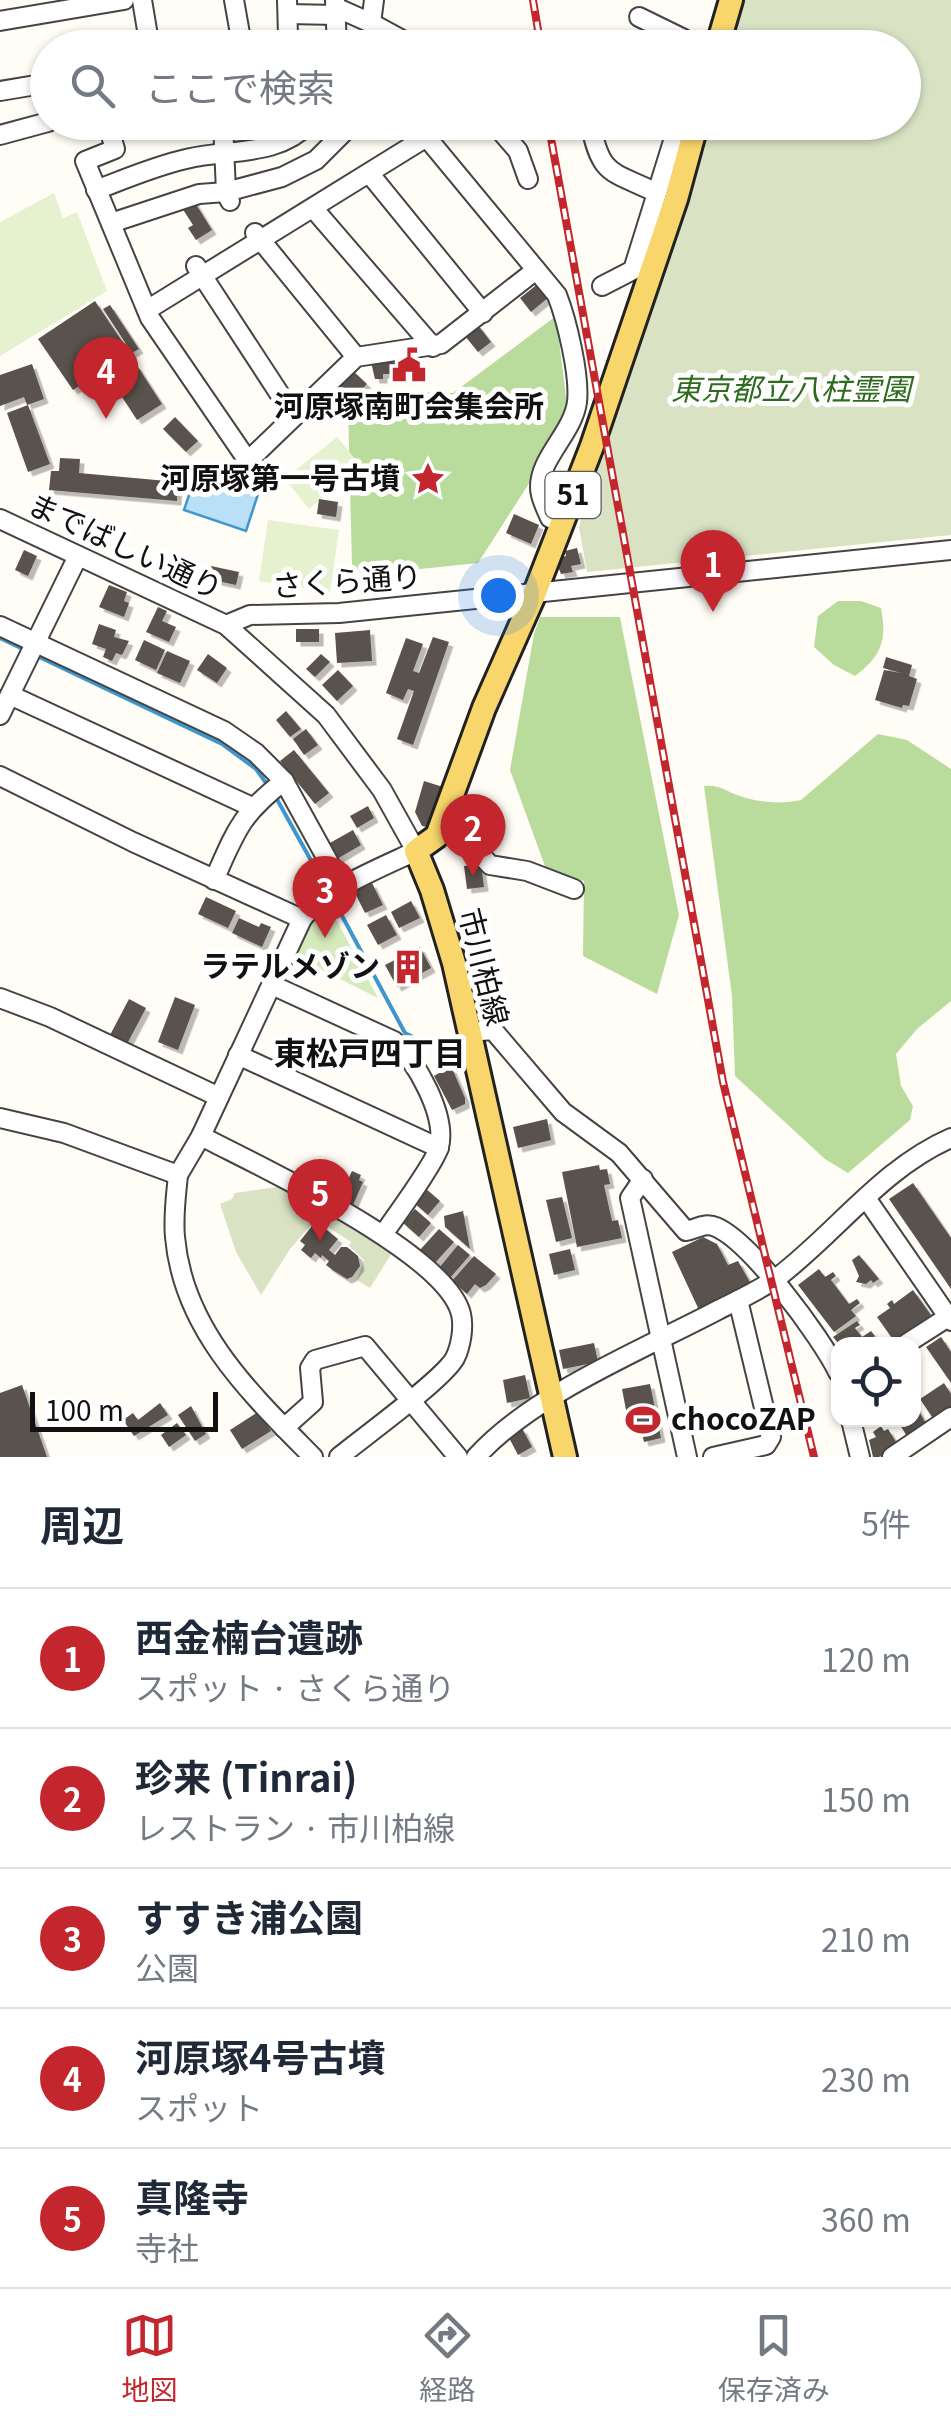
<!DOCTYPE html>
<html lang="ja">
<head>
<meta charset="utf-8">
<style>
  body { margin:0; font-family:Georgia,"Noto Sans JP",serif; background:#f2f2f3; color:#1f2937 }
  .controls { position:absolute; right:30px; bottom:30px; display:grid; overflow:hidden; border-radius:20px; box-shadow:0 2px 8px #0004 }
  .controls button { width:90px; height:90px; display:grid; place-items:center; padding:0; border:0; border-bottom:2px solid #e0e1e3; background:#fff; color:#1f2937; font:50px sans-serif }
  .scale { position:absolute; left:30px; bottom:25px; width:188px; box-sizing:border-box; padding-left:10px; border:5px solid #111; border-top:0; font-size:28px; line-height:35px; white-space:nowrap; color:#111; -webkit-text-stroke:8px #fff; paint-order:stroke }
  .you { position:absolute; left:498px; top:595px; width:35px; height:35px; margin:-25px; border:8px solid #fff; border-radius:50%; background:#1a73e8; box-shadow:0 0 0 15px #1a73e833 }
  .badge { display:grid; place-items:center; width:65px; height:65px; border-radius:50%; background:#c4262e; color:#fff; font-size:32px; font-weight:700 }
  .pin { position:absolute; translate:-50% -82px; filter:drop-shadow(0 2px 5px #0008) }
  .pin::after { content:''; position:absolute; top:52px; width:35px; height:30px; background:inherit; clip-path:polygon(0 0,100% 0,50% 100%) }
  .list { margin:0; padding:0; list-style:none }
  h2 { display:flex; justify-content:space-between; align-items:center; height:130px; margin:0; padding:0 40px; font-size:42px }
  h2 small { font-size:32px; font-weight:400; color:#747a83 }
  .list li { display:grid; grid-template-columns:65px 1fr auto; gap:30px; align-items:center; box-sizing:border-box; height:140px; padding:0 40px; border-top:2px solid #e0e1e3 }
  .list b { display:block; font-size:38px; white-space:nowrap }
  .list p { margin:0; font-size:32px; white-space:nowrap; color:#747a83 }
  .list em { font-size:32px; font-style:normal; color:#747a83 }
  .icon { flex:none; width:55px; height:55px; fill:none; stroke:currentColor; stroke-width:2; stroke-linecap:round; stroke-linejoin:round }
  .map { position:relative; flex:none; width:951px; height:1457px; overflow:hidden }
  .search { position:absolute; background:#fff; box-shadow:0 2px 8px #0004; left:30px; right:30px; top:30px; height:110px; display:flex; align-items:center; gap:25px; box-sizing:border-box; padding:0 35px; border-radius:55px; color:#747a83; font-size:38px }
  .sheet { height:830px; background:#fff }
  nav { display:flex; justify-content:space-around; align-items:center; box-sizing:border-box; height:140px; border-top:2px solid #e0e1e3; background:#fff; font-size:28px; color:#747a83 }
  nav a { display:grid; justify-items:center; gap:5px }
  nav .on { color:#c4262e }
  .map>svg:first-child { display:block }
  .green { fill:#d5ebbd }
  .forest { fill:#b9dc9c }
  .cemetery { fill:#d9e3c4 }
  .pitch { fill:#e6f2cf }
  .water { fill:#b9e0f7; stroke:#3f96cf; stroke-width:2.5 }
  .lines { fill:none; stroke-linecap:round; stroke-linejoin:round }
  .stream { stroke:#3f96cf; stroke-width:4 }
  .building { fill:#5a524d; filter:url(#shadow) }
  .minor-casing { stroke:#444; stroke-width:22 }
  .major-casing { stroke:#222; stroke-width:28 }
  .minor { stroke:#fff; stroke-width:18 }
  .major { stroke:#f9d66b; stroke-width:22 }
  .rail-casing { stroke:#c4262e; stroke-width:8 }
  .rail { stroke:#fff; stroke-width:4; stroke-dasharray:11; stroke-linecap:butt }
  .labels { text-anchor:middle; stroke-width:10; stroke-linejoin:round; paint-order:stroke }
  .shield { fill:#fff; stroke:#585858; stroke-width:2.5 }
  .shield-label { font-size:28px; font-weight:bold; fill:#111 }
  .park-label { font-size:30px; font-style:italic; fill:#2f6b1f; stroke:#fff }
  .poi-label { font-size:30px; font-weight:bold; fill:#111; stroke:#fff; text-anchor:end }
  .street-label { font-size:30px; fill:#111; stroke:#fff }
  .neighbourhood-label { font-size:32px; font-weight:bold; fill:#111; stroke:#fff }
</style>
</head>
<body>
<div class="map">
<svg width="951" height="1457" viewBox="0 0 951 1457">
  <defs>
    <filter id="shadow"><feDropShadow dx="4.5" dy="4.5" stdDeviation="0" flood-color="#0004"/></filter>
  </defs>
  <rect width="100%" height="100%" fill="#fffdf5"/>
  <polygon class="green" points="317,911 336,919 378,998 294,956"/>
  <g class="forest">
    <polygon points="556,316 569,421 478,563 363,575 352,564 348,406 377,390 453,393"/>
    <path d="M 838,601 L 861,601 L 881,608 C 887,641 882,655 855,676 L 834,665 L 814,647 L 818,616 Z"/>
    <polygon points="540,617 620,617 679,915 657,994 583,956 584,881 546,869 510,770 534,634"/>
    <path d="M 878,734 L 907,740 L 951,769 L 951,1001 L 917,1029 L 896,1054 L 901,1086 L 913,1106 L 910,1120 L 848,1173 L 825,1159 L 735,1076 L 732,996 L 704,786 C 721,784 728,793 743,797 C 761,803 783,804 801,800 Z"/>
  </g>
  <g class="cemetery">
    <polygon points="741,0 951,0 951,535 587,572 579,527 589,485 647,322 705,123 904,122 904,48 727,47"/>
    <polygon points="283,1186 395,1248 370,1288 357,1280 364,1260 349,1246 351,1242 316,1219 290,1249 261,1295 236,1252 220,1204 232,1199 235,1193"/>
  </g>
  <g class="pitch">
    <polygon points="54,193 63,218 77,212 107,291 0,356 0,222"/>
    <polygon points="337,437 361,466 309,509 285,479"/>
    <polygon points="268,520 339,530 330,592 259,581"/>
  </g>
  <polygon class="water" points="229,478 260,488 246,531 184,510 194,480 224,490"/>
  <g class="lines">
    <g class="stream">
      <polyline points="0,638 27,651"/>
      <polyline points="35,655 222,744 256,769 269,787"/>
      <polyline points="274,794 328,891"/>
      <polyline points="333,899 405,1033 427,1044 450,1045"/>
    </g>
  </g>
  <g class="building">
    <polygon points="194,201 212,230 196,240 188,228 193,225 182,208"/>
    <polygon points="539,283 549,297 531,312 520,298"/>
    <polygon points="95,301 130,353 73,390 38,339"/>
    <polygon points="110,305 139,349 132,353 103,309"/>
    <polygon points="478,325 491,342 478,352 465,336"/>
    <polygon points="385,359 403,359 403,374 383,374 383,379 375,379 371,362"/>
    <polygon points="32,364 44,399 27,405 24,397 0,406 0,375"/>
    <polygon points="136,364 162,404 137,420 111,380"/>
    <polygon points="352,370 367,384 358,393 355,390 349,395 338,384"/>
    <polygon points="28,405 50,464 28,472 7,413"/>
    <polygon points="175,417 198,441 186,452 163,429"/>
    <polygon points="60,458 80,459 79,473 178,482 177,501 49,490 51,471 59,471"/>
    <polygon points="319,499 338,502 336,517 317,514"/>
    <polygon points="514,514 539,525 531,544 506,533"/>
    <polygon points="577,548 581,564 571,566 573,572 561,574 555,559 566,556 565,551"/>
    <polygon points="24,550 37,556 28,576 15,570"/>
    <polygon points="211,566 239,572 236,585 208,579"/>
    <polygon points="109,585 127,592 124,601 129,603 124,617 99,607"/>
    <polygon points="158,607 167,611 162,621 176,627 169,642 146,632"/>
    <polygon points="99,624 116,630 114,637 129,641 122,655 116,653 112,661 103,657 106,649 92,644"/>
    <rect x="296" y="629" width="23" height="13"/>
    <polygon points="370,630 372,661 337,663 335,633"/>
    <polygon points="433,637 449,642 413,745 397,739 414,691 408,689 403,700 386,693 406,638 423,644 413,671 419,673"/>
    <polygon points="144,640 165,650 156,670 135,660"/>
    <polygon points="167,651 190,661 180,683 157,673"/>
    <polygon points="208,654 227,668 217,683 197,670"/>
    <polygon points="321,654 330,662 315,677 306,669"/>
    <polygon points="886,657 912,665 909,676 917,679 909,706 903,705 902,708 875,700 884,670 901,673 883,668"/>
    <polygon points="338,670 353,686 337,701 322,685"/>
    <polygon points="286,711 301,729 290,737 276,720"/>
    <polygon points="306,729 318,745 304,755 293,739"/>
    <polygon points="294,750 329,793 315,804 280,761"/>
    <polygon points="424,781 443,787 429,827 422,826 415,812"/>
    <polygon points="368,806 374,818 357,828 350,816"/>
    <polygon points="353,830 361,845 337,859 328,844"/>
    <polygon points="481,864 484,887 467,889 464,866"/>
    <polygon points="372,883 383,905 365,913 354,891"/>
    <polygon points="206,897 236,911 228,928 198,914"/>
    <polygon points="411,901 420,918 399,928 391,912"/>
    <polygon points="386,915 397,935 378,945 367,925"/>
    <polygon points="239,918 259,927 261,923 271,927 262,947 232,933"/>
    <polygon points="420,947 431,968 397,987 385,965"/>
    <polygon points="175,997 195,1005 178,1050 158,1042"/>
    <polygon points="129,999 146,1008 126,1046 109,1037"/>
    <polygon points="451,1066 465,1098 465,1104 452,1110 434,1076"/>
    <polygon points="547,1119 551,1140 518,1148 513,1127"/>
    <polygon points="599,1165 600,1170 607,1169 610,1184 604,1185 612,1221 618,1220 622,1238 577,1247 562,1172"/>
    <polygon points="352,1171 361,1175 359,1180 363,1182 353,1205 339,1199"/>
    <polygon points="913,1183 951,1238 951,1289 889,1199"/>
    <polygon points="425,1188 440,1201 428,1215 413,1202"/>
    <polygon points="562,1197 572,1238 556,1242 546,1200"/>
    <polygon points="415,1209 431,1223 419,1237 403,1223"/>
    <polygon points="463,1211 470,1249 445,1227 444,1216"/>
    <polygon points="316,1221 338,1239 329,1250 335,1255 341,1247 347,1247 358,1256 360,1266 352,1277 347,1279 334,1271 326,1265 329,1261 322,1255 321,1258 315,1253 311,1258 301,1250 305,1245 300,1241"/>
    <polygon points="439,1229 454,1242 434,1264 419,1251"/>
    <polygon points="703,1237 717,1244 728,1265 738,1261 751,1284 699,1310 672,1252"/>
    <polygon points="458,1245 470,1255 450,1278 438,1269"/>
    <polygon points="570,1249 575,1270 554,1275 549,1254"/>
    <polygon points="859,1255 879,1279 873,1283 871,1280 866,1284 856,1282 859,1276 852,1260"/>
    <polygon points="474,1256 496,1274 486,1285 480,1288 475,1284 467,1294 452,1281"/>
    <polygon points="819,1269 825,1277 833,1272 836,1276 831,1280 849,1304 857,1299 860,1303 851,1310 856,1316 834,1332 798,1285"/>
    <polygon points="913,1290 931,1315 894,1341 877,1317 890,1308 887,1304 892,1300 894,1304"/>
    <polygon points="857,1321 860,1325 855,1328 862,1337 871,1331 875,1336 862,1344 839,1344 833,1337"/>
    <polygon points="941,1337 951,1352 951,1383 926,1347"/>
    <polygon points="594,1343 598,1362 563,1369 559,1350"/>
    <polygon points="525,1375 530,1398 507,1403 503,1380"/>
    <polygon points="944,1383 951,1394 951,1409 934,1420 920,1399"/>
    <polygon points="650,1384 661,1438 644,1442 641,1429 635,1430 632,1415 626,1410 622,1389"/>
    <polygon points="22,1385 47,1457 0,1457 0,1393"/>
    <polygon points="160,1403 168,1415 134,1436 123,1420 133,1413 138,1420"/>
    <polygon points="914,1403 928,1427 908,1438 897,1420 914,1420"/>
    <polygon points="191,1406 206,1434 195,1441 178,1415"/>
    <polygon points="258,1412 271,1431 242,1449 230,1430"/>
    <polygon points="177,1423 186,1435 169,1447 161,1435"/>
    <polygon points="881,1426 884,1431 888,1429 898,1445 879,1457 873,1457 869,1440 876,1437 873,1432"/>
    <polygon points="522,1428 532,1447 518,1455 508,1436"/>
  </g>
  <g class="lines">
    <g class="minor-casing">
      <g id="minor">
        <polyline points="142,0 150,48"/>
        <polyline points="234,0 242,45 239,48"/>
        <polyline points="335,0 337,48"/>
        <polyline points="335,7 371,23 374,0"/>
        <polyline points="288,14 336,15"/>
        <polyline points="639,17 684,39 681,48"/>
        <polyline points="0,21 124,0"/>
        <polyline points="371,23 417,48"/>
        <polyline points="285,48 288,36 287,0"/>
        <polyline points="0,91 48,83"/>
        <polyline points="107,122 115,149 85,161 150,318 248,461 356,357 441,344 536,270"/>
        <polyline points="223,122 226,192 230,201"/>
        <path d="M 414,122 L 557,295 C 567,321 580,375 577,402 C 573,433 539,458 540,488 C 540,498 546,508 550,518 L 562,523"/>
        <polyline points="493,122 518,151 528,179"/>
        <path d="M 590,122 C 601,177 610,170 657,193 L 633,270 L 602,286"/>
        <polyline points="0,135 48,122"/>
        <polyline points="369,173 483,313"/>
        <path d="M 96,190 C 125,179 155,166 186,159 C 230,148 276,158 311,122"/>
        <polyline points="657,193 679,122"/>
        <polyline points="313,208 433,347"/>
        <polyline points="111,223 199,194 226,192 282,177 316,160 354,122"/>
        <polyline points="255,233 356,357"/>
        <polyline points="196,266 294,416"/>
        <polyline points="147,310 425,138"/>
        <path d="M 0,519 L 226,625 L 326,715 L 382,790 L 416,851 C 382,867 324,890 302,919 L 201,1136 L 178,1175 L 64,1133 L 0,1118"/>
        <polyline points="226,625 250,615 339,613 951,550"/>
        <polyline points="0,626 224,731 256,753 284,781 343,888"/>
        <polyline points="10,695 252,807"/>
        <polyline points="0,715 78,556"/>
        <polyline points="0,776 133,842 302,919"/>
        <polyline points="444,814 490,865 527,871 574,889"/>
        <path d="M 214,880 C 236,831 240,815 284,781"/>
        <path d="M 272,985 L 394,1041 C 416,1060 447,1116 439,1147 C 435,1163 396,1216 384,1233"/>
        <polyline points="0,998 50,1017 219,1097"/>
        <path d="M 469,1032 L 493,1030 L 563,1112 L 619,1153 L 686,1231 C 697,1229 705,1222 716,1227 C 751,1242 821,1337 838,1372"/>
        <polyline points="238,1055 439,1148"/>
        <path d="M 201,1136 C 258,1166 446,1252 461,1314 C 464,1327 461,1346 455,1358 C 444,1379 362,1438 339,1457"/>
        <path d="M 178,1175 C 176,1195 173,1217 175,1237 C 183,1330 251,1394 313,1457"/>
        <polyline points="643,1179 630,1198 687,1457"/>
        <polyline points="866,1198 951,1321"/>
        <polyline points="906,1344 948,1317"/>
        <polyline points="851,1420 860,1457"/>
        <polyline points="284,1428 313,1402 310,1368 315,1360 365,1346 458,1457"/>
        <path d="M 476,1457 C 533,1394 642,1350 718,1310 C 738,1300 760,1290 778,1277 C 837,1232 882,1168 951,1138"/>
        <polyline points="713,1457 766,1445 771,1437 738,1300"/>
        <polyline points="892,1457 951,1417"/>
      </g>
    </g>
    <g class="major-casing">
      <g id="major">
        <polyline points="717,48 731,0"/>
        <polyline points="565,1457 454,963 432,890 416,851 437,836 484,708 534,595 592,446 676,199 697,122"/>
      </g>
    </g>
    <use href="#minor" class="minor"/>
    <use href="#major" class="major"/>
    <g class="rail-casing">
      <g id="rail">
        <polyline points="533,0 541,48"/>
        <polyline points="548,122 723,1082 814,1457"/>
      </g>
    </g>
    <use href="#rail" class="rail"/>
  </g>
  <defs>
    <g id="civic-bare" transform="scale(2.7)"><path d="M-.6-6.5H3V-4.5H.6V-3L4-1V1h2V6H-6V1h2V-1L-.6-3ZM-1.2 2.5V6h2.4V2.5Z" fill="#c4262e" stroke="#fff" stroke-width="2.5" paint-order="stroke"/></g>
    <g id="sight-bare" transform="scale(2.7)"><path d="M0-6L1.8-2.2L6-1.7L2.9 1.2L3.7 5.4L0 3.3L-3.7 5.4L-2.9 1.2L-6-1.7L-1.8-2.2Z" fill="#c4262e" stroke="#fff" stroke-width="2.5" paint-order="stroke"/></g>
    <g id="building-bare" transform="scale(2.7)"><path d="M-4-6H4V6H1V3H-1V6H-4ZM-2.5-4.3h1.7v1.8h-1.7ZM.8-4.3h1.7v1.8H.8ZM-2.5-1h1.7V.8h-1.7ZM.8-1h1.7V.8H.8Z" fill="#c4262e" stroke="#fff" stroke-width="2.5" paint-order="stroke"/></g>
    <g id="stadium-bare" transform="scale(2.7)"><path d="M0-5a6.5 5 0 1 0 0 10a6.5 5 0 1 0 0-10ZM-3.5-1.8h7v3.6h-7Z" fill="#c4262e" stroke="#fff" stroke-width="2.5" paint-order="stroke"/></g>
  </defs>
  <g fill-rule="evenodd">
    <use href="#civic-bare" x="409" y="365"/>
    <use href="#sight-bare" x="428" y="479"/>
    <use href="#building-bare" x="408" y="967"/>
    <use href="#stadium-bare" x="643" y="1420"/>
  </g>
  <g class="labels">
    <rect class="shield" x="545.5" y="472" width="55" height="46" rx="8"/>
    <g class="shield-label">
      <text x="573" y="505">51</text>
    </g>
    <g class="park-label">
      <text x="791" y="400">東京都立八柱霊園</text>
    </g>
    <g class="poi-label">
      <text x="409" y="417" text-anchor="middle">河原塚南町会集会所</text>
      <text x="400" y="489">河原塚第一号古墳</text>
      <text x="380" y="977">ラテルメゾン</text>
      <text x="671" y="1430" text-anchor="start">chocoZAP</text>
    </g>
    <g class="street-label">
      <text transform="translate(125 547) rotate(25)" y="10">までばしい通り</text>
      <text transform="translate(347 582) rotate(-4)" y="10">さくら通り</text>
      <text transform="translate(483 967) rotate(76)" y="10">市川柏線</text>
    </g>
    <g class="neighbourhood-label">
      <text x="370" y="1065">東松戸四丁目</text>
    </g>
  </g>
</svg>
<div class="controls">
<button><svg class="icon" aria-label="locate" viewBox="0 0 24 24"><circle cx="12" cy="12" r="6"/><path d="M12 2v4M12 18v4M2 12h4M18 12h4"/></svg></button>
</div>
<div class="scale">100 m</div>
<div class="you"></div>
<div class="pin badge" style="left:713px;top:612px">1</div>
<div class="pin badge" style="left:473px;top:876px">2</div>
<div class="pin badge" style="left:325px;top:938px">3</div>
<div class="pin badge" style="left:106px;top:419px">4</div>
<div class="pin badge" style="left:320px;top:1241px">5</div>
<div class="search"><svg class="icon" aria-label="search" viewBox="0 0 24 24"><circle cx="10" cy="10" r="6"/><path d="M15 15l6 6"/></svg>ここで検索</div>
</div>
<section class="sheet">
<h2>周辺<small>5件</small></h2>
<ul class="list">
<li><span class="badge">1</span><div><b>西金楠台遺跡</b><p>スポット · さくら通り</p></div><em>120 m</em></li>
<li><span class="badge">2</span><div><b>珍来 (Tinrai)</b><p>レストラン · 市川柏線</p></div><em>150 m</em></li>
<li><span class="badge">3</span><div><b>すすき浦公園</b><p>公園</p></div><em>210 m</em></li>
<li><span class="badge">4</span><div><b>河原塚4号古墳</b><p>スポット</p></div><em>230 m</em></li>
<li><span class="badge">5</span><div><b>真隆寺</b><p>寺社</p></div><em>360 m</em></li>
</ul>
</section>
<nav>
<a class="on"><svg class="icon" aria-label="map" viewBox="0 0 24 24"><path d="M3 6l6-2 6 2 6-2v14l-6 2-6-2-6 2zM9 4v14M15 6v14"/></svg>地図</a>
<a><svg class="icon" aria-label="directions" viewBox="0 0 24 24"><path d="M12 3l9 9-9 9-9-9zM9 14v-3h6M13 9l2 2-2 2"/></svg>経路</a>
<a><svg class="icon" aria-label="saved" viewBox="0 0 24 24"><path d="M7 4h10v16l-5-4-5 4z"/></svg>保存済み</a>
</nav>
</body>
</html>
